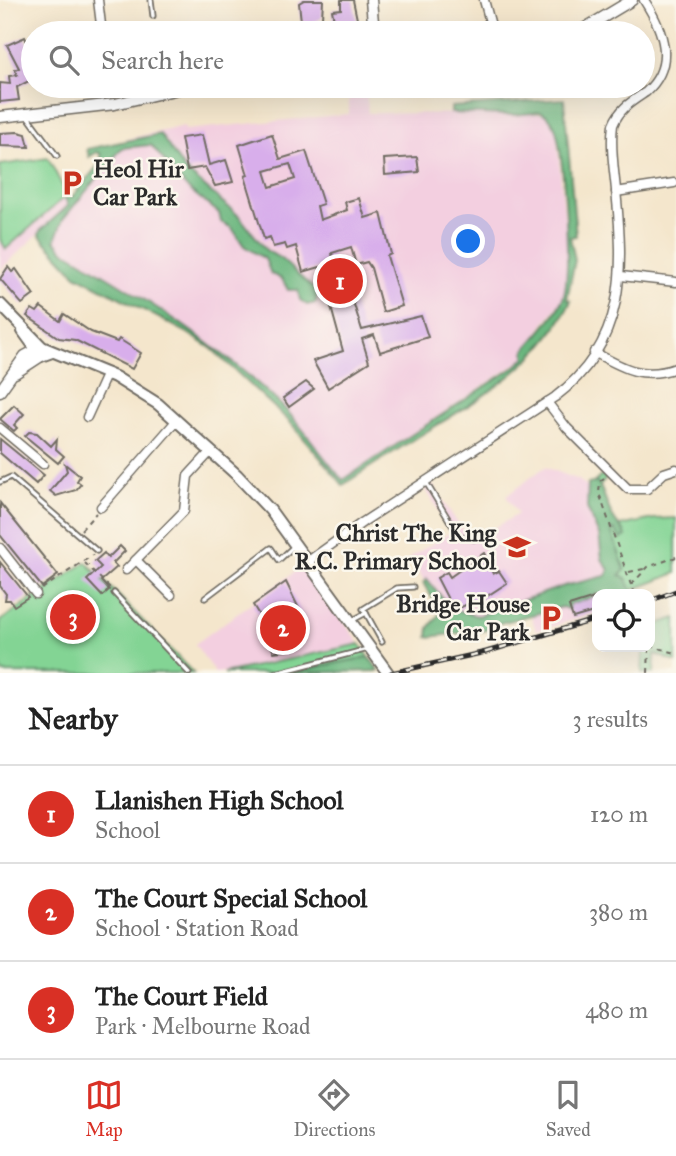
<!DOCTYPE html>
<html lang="en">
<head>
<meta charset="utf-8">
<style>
  body { margin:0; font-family:"IM FELL Great Primer",serif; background:#f6f6f6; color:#222 }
  .controls { position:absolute; right:21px; bottom:21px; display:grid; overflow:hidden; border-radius:14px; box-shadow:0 7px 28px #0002 }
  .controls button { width:63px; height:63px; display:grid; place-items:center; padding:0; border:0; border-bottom:2px solid #e0e0e0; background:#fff; color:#222; font:35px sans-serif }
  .you { position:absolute; left:469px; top:242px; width:24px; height:24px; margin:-18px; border:5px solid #fff; border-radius:50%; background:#1a73e8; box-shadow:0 0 0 10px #1a73e833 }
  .badge { display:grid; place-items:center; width:46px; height:46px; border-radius:50%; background:#d93025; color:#fff; font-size:23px; font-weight:700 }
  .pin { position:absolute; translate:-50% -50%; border:4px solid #fff; box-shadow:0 2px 7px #0006 }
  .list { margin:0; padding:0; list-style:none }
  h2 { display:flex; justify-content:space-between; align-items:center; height:91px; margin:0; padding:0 28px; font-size:30px }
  h2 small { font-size:23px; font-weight:400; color:#767676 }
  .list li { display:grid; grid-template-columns:46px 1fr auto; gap:21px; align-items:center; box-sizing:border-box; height:98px; padding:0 28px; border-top:2px solid #e0e0e0 }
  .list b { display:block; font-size:26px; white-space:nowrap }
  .list p { margin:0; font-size:23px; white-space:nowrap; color:#767676 }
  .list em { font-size:23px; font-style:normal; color:#767676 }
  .icon { flex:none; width:38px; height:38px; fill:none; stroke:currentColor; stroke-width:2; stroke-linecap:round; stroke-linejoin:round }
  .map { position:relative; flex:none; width:676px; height:673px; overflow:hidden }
  .search { position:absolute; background:#fff; box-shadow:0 7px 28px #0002; left:21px; right:21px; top:21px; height:77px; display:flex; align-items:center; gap:18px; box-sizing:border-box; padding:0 24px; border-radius:38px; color:#767676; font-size:26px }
  .sheet { height:385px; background:#fff }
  nav { display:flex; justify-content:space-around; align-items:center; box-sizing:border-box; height:98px; border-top:2px solid #e0e0e0; background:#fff; font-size:19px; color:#767676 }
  nav a { display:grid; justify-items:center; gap:4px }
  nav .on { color:#d93025 }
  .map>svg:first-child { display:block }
  .built { fill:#f3cfe0 }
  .green { fill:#83d494; stroke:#578060; stroke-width:2 }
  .forest { fill:#6ab67e; stroke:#4a7054; stroke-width:2 }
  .building { fill:#d8aeeb; fill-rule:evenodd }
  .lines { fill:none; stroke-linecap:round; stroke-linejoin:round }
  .service-casing { stroke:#716c63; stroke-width:7 }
  .minor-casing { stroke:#716c63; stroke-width:11 }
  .tertiary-casing { stroke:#716c63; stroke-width:13 }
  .secondary-casing { stroke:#716c63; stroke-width:14 }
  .path { stroke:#716c63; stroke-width:2; stroke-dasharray:5 5; stroke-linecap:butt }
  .service { stroke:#fff; stroke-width:3.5 }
  .minor { stroke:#fff; stroke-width:8 }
  .tertiary { stroke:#fff; stroke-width:10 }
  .secondary { stroke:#fff; stroke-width:10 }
  .rail-casing { stroke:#2b2b2b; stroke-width:5 }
  .rail { stroke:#fbf7ec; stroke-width:2.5; stroke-dasharray:8; stroke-linecap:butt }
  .labels { text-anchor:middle; stroke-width:5; stroke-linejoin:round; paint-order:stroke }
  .poi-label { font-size:24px; font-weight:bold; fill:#2b2b2b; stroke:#fbf7ec; text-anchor:end }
</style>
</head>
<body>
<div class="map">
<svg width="676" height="673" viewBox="0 0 676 673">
  <rect width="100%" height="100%" fill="#fbf7ec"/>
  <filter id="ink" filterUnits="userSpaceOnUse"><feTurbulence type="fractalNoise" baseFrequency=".0143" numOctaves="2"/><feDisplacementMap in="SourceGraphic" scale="14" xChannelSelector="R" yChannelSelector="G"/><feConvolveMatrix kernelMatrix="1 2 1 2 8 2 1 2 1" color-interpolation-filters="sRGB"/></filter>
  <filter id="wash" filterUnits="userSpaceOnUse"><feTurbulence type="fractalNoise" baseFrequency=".00686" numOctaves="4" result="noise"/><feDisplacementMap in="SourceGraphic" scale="28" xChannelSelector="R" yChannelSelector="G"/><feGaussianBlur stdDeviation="1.57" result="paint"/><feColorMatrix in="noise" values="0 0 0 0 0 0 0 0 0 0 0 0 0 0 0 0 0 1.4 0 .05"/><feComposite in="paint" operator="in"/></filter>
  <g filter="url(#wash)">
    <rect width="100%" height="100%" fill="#f4e6cc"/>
    <g class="built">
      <polygon points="349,86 366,86 368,113 547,114 556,128 568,254 564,297 525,350 525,358 342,480 294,420 235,364 211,344 63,250 55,240 63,219 112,162 127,139 184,126 185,130 349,114"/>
      <polygon points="65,198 68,206 0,270 0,239 6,249"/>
      <polygon points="545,467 579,480 588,488 617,577 456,628 409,558 451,532 425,488 432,484 461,528 469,533 477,532 480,536 518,514 506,496"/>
      <polygon points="303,566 360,644 269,666 215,673 195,644"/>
      <polygon points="597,594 597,613 536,631 530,611"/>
    </g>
    <g class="green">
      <polygon points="48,158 67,195 6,249 0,239 0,165"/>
      <polygon points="601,476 607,477 600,486 615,527 654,519 676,518 676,573 622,594 588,488"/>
      <polygon points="86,562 193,673 3,673 0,669 0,621"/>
      <polygon points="676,618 676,662 655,654 654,673 642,673 643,647 650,647 650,627"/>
      <polygon points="360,644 369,657 285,673 224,673"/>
    </g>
    <g class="forest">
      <path d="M 564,99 L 576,236 L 570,237 L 575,260 L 567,299 L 571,301 C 543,360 492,391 439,424 C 406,444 374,464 343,485 L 290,422 L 212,349 L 186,332 L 76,275 L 39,235 L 40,231 L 68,206 L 65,198 L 67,195 L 72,197 L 101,162 L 101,154 L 97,152 L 89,157 L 87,149 L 160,134 L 185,170 L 239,216 L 267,251 L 280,258 L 314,289 L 317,293 L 316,303 L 307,305 L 300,300 L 298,290 L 288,290 L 282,279 L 271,274 L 265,259 L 244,246 L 232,228 L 221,222 L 219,213 L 186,187 L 151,145 L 122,148 L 63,219 L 55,240 L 63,250 C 141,296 220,344 285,409 C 306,431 322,457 343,480 L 516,366 L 525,358 L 525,350 C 538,334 555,317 563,298 C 572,275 564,151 555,127 C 552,120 548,115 541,112 L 513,115 L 451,113 L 451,107 Z"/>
      <path d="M 597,482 C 606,494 607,510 616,522 C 620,528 624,529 626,536 L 621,539 L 615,530 L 611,530 L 625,570 L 620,575 L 626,578 L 633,594 L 597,594 L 578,603 L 570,603 L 568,609 L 562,607 L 489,626 L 487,630 L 428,637 L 429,628 L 441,612 L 423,583 L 427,579 L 448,605 L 456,610 L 478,616 L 564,586 L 606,576 L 609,570 L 602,559 L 599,535 L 587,508 L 588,484 Z"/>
      <polygon points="369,657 379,671 285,673"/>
    </g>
    <g id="blocks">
      <g class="building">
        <polygon points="304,0 323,0 322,18 310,24 301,21 299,3"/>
        <polygon points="341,0 353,0 358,24 335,26 332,10 341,9"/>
        <polygon points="25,37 33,56 33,79 17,87 19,100 0,102 0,83 10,84 9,76 17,75 15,70 19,68 7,45"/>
        <polygon points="18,132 26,134 29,147 0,146 0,133"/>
        <path d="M 272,134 L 280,159 L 306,151 L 323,204 L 317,206 L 320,220 L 347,210 L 345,202 L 359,198 L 365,218 L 381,213 L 391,254 L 387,256 L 402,306 L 383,312 L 371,268 L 367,262 L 356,265 L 351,247 L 332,253 L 336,279 L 345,276 L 362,330 L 421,316 L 428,337 L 380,352 L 374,335 L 362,339 L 369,362 L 328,388 L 313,361 L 343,351 L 320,267 L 303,272 L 296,246 L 287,249 L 285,244 L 273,247 L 270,237 L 264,239 L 245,176 L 248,175 L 239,145 ZM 290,164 L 295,179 L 270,187 L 265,171 Z"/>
        <polygon points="202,135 209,165 226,160 233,182 215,186 205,167 187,170 181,138"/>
        <polygon points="417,157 419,172 385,175 384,159"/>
        <polygon points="8,267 12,272 16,269 34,295 22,304 0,279"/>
        <polygon points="41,307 60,321 64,314 91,332 117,342 119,339 141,353 132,369 75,340 59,338 27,316 32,309 37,312"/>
        <polygon points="306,382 314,389 289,407 283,398"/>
        <polygon points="14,405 24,414 14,425 17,428 14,431 0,419"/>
        <polygon points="29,432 37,433 51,446 57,439 56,449 64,456 58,463 25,436"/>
        <polygon points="0,439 44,475 36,484 0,453"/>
        <polygon points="65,464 80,476 77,481 81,484 76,490 56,496 50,491 67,471"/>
        <polygon points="0,503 58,575 42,587 0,535"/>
        <polygon points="120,546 125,551 113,563 117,567 101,581 109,590 102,596 87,580 101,567 95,561 104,553 108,558"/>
        <polygon points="484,553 493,574 499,571 507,583 475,604 473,601 454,611 437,578 447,572 450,577"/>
        <polygon points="0,562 28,597 14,606 10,600 5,600 6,594 0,586"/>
        <polygon points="286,582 306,623 294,630 287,619 275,625 289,650 274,652 259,624 262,620 253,605"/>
        <polygon points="597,597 597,611 573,618 569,606"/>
      </g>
    </g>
  </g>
  <g filter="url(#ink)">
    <use href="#blocks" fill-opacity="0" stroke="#716c63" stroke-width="2"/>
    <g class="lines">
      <g class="service-casing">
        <g id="service">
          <polyline points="151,0 153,16"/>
          <polyline points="28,117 57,156"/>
          <polyline points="0,482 11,477 97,551"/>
          <polyline points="427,484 455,530 460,536 474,539"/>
          <polyline points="114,593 189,673"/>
          <polyline points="205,598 271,548 279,560 294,546"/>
          <polyline points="366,613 382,642"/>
          <polyline points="353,620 366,613 363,609 397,588 413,587"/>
          <polyline points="276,673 368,649"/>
        </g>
      </g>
      <g class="minor-casing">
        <g id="minor">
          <polyline points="98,0 102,33"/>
          <polyline points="484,0 493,33"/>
          <polyline points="616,192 674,183"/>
          <polyline points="621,276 676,282"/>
          <path d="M 594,352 C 623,368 643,380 676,368"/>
          <polyline points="547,402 567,428 628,489 647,489 664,473 676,469"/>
          <polyline points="87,417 107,373"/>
          <polyline points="0,428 43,464"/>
          <polyline points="101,507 177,420"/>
          <polyline points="0,548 36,594"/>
          <polyline points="136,560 171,595"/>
          <path d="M 307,562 L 363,522 L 555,397 C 627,343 624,269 616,190 C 614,169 610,146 613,125 C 620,108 631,102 646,92 C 676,65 664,31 644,0"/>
          <polyline points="126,570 184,511 188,476 211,451"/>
        </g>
      </g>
      <g class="tertiary-casing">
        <g id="tertiary">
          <polyline points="371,0 374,33"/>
          <polyline points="577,33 632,0"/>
          <polyline points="0,117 115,104 191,86"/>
          <polyline points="0,391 25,356 42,347 41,356 15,373"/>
        </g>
      </g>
      <g class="secondary-casing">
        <g id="secondary">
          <polyline points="0,304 42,347 115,377 158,404 237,475 270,510 388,673"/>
          <polyline points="23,331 41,356 52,352"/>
        </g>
      </g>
      <g class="path">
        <polyline points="604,478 600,481 599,493 631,585"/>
        <polyline points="81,530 96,513"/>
        <polyline points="85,563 111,589"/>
        <polyline points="629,572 644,569"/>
        <polyline points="42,589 93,555"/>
        <polyline points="634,594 631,585 648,567 676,557"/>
        <polyline points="650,646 676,653"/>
        <polyline points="648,673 649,647"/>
      </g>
      <use href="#service" class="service"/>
      <use href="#minor" class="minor"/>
      <use href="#tertiary" class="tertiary"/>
      <use href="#secondary" class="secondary"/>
      <g class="rail-casing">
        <g id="rail">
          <polyline points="650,601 676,591"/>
          <polyline points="391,673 486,652 597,619"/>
        </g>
      </g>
      <use href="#rail" class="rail"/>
    </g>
  </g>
  <defs>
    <g id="parking-bare" transform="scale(2.1)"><path d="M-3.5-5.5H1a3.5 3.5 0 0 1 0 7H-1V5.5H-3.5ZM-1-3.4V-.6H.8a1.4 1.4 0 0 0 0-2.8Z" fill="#c8321e" stroke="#fbf7ec" stroke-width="2.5" paint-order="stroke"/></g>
    <g id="school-bare" transform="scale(2.1)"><path d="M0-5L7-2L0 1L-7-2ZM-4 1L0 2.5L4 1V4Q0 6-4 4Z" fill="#c8321e" stroke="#fbf7ec" stroke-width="2.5" paint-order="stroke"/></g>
  </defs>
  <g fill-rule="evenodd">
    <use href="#parking-bare" x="72" y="183"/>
    <use href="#school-bare" x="517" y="547"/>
    <use href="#parking-bare" x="551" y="618"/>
  </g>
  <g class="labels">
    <g class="poi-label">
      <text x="93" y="177" text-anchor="start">Heol Hir<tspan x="93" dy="28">Car Park</tspan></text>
      <text x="496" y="541">Christ The King<tspan x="496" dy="28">R.C. Primary School</tspan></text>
      <text x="530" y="612">Bridge House<tspan x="530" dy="28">Car Park</tspan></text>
    </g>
  </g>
</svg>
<div class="controls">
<button><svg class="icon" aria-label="locate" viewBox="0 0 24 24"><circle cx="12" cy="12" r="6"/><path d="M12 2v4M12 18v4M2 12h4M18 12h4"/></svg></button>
</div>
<div class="you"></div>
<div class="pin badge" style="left:340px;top:281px">1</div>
<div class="pin badge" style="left:283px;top:628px">2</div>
<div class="pin badge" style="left:73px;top:617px">3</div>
<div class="search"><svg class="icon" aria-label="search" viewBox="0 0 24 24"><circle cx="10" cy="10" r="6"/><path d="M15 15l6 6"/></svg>Search here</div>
</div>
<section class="sheet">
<h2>Nearby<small>3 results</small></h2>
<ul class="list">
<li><span class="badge">1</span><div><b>Llanishen High School</b><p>School</p></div><em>120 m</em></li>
<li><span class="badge">2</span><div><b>The Court Special School</b><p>School · Station Road</p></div><em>380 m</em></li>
<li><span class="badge">3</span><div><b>The Court Field</b><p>Park · Melbourne Road</p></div><em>480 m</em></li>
</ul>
</section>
<nav>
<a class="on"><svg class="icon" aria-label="map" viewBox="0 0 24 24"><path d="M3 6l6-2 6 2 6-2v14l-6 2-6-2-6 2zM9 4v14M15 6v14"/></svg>Map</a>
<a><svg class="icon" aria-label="directions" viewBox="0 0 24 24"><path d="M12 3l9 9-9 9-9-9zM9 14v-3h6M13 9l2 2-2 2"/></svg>Directions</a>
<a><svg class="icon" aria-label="saved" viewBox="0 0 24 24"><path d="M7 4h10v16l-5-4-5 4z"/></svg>Saved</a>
</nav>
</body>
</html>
